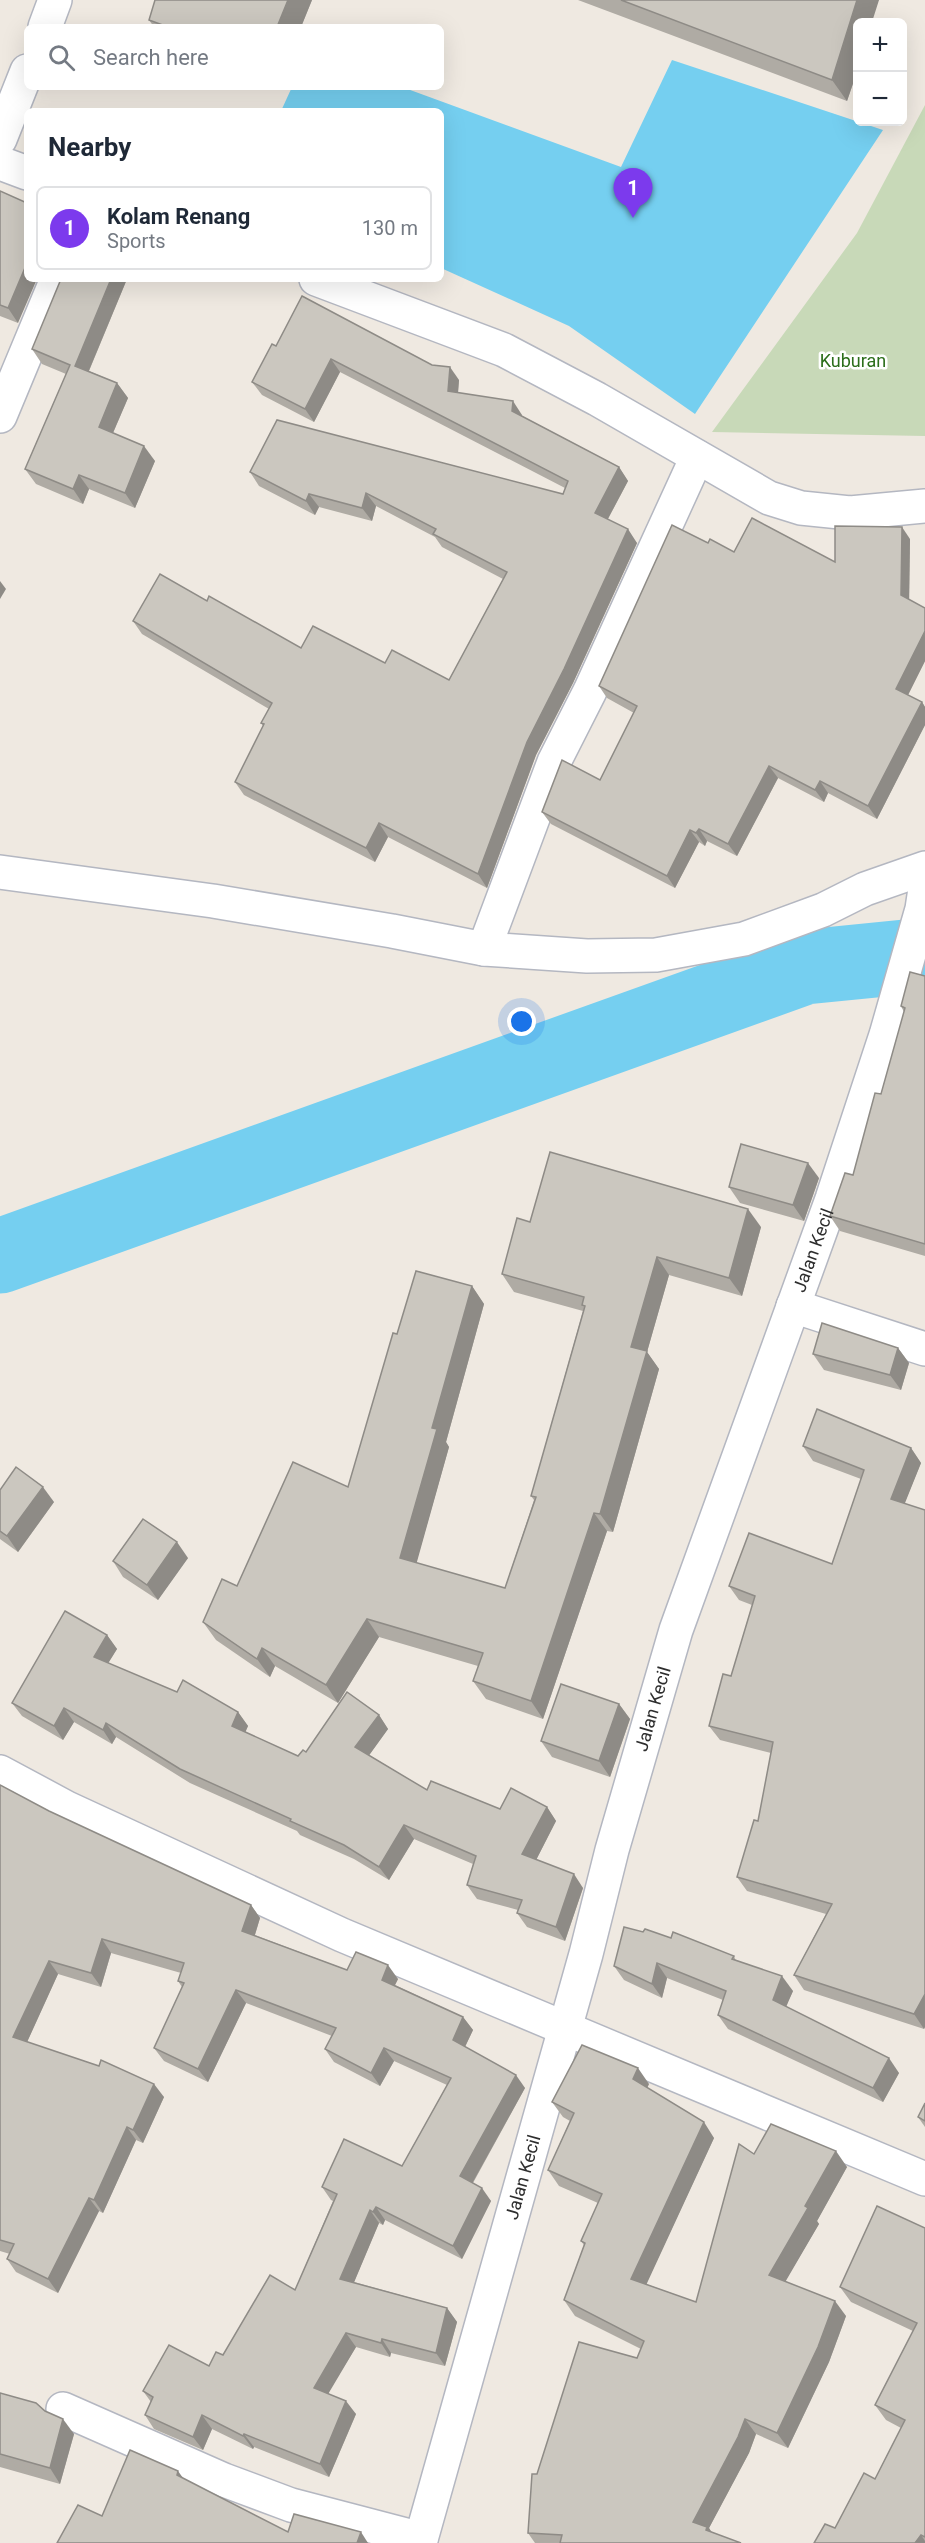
<!DOCTYPE html>
<html lang="en">
<head>
<meta charset="utf-8">
<style>
  body { margin:0; font-family:Roboto,sans-serif; background:#f6f6f7; color:#1f2937 }
  .controls { position:absolute; right:18px; top:18px; display:grid; overflow:hidden; border-radius:9px; box-shadow:0 6px 24px #0002 }
  .controls button { width:54px; height:54px; display:grid; place-items:center; padding:0; border:0; border-bottom:2px solid #e0e1e3; background:#fff; color:#1f2937; font:30px sans-serif }
  .you { position:absolute; left:522px; top:1022px; width:21px; height:21px; margin:-15px; border:4px solid #fff; border-radius:50%; background:#1a73e8; box-shadow:0 0 0 9px #1a73e833 }
  .badge { display:grid; place-items:center; width:39px; height:39px; border-radius:50%; background:#7c3aed; color:#fff; font-size:20px; font-weight:700 }
  .pin { position:absolute; translate:-50% -50px; filter:drop-shadow(0 2px 3px #0008) }
  .pin::after { content:''; position:absolute; top:32px; width:21px; height:18px; background:inherit; clip-path:polygon(0 0,100% 0,50% 100%) }
  .list { margin:0; padding:0; list-style:none }
  h2 { display:flex; justify-content:space-between; align-items:center; height:78px; margin:0; padding:0 24px; font-size:26px }
  h2 small { font-size:20px; font-weight:400; color:#747a83 }
  .list li { display:grid; grid-template-columns:39px 1fr auto; gap:18px; align-items:center; box-sizing:border-box; height:84px; margin:0 12px 12px; padding:0 12px; border:2px solid #e0e1e3; border-radius:9px }
  .list b { display:block; font-size:22px; white-space:nowrap }
  .list p { margin:0; font-size:20px; white-space:nowrap; color:#747a83 }
  .list em { font-size:20px; font-style:normal; color:#747a83 }
  .icon { flex:none; width:33px; height:33px; fill:none; stroke:currentColor; stroke-width:2; stroke-linecap:round; stroke-linejoin:round }
  .map { position:relative; flex:none; width:925px; height:2543px; overflow:hidden }
  .search { position:absolute; background:#fff; box-shadow:0 6px 24px #0002; left:24px; top:24px; width:420px; height:66px; display:flex; align-items:center; gap:15px; box-sizing:border-box; padding:0 21px; border-radius:9px; color:#747a83; font-size:22px }
  .panel { position:absolute; background:#fff; box-shadow:0 6px 24px #0002; left:24px; top:108px; width:420px; height:174px; border-radius:9px }
  .map>svg:first-child { display:block }
  .cemetery { fill:#c8d9b8 }
  .water { fill:#75cff0 }
  .lines { fill:none; stroke-linecap:round; stroke-linejoin:round }
  .river { stroke:#75cff0; stroke-width:75 }
  .minor-casing { stroke:#b4b7c1; stroke-width:36 }
  .minor { stroke:#fff; stroke-width:33 }
  .wall { fill:#afaba4 }
  .shaded-wall { fill:#8e8b86 }
  .building { fill:#cbc7bf; stroke:#8e8b86; stroke-width:1.5 }
  .labels { text-anchor:middle; stroke-width:5; stroke-linejoin:round; paint-order:stroke }
  .park-label { font-size:18px; fill:#2c6e1b; stroke:#fff }
  .street-label { font-size:18px; fill:#2e2e2e; stroke:#fff }
</style>
</head>
<body>
<div class="map">
<svg width="925" height="2543" viewBox="0 0 925 2543">
  <rect width="100%" height="100%" fill="#efe9e1"/>
  <polygon class="cemetery" points="925,105 925,436 712,432 857,233"/>
  <polygon class="water" points="672,60 883,130 695,414 569,326 441,268 441,111 281,111 292,87 402,87 621,167"/>
  <g class="lines">
    <polyline class="river" points="0,1256 805,967 925,955"/>
    <g class="minor-casing">
      <g id="minor">
        <polyline points="45,27 55,0"/>
        <polyline points="0,139 27,71"/>
        <polyline points="0,163 27,173"/>
        <polyline points="316,279 504,350 597,399 769,498 801,508 850,513 925,506"/>
        <polyline points="0,416 57,279"/>
        <polyline points="0,872 213,901 392,931 484,949 587,956 656,955 744,939 823,910 865,889 925,868"/>
        <polyline points="484,949 554,762 590,691 697,457"/>
        <polyline points="793,1306 925,1349"/>
        <polyline points="0,1772 67,1808 342,1935 925,2179"/>
        <polyline points="63,2409 224,2480 291,2505 421,2539"/>
        <path id="s1" d="M 420,2543 L 586,1954 L 612,1850 L 676,1630 L 832,1199 L 886,1035 L 922,909 L 925,889"/>
      </g>
    </g>
    <use href="#minor" class="minor"/>
  </g>
  <g class="wall">
    <polygon points="155,0 312,0 301,27 154,27 149,20"/>
    <polygon points="578,0 879,0 858,22 858,69 847,101"/>
    <polygon points="0,191 18,323 0,316"/>
    <polygon points="127,279 89,371 117,383 128,398 113,433 155,461 135,508 89,489 83,504 36,484 25,469 66,374 42,364 32,349"/>
    <polygon points="276,346 459,380 458,393 522,415 522,416 619,467 628,481 608,519 637,543 573,683 536,755 487,888 388,837 375,862 244,795 235,782 263,726 261,723 269,709 142,634 133,621 207,601 301,648 385,663 449,680 503,579 442,547 435,537 376,506 372,521 319,507 315,515 259,486 250,472 563,494 565,488 340,372 314,422 262,395 252,382"/>
    <polygon points="910,539 909,600 925,608 925,661 908,695 922,702 925,707 925,725 877,819 828,793 824,802 778,778 737,856 707,841 705,846 699,842 675,888 551,824 542,812 600,780 634,713 607,698 599,686 708,543 734,552 835,562"/>
    <polygon points="925,976 925,1256 840,1231 830,1216 853,1175 881,1094 904,1012 901,1006"/>
    <polygon points="819,1178 804,1221 740,1203 729,1187"/>
    <polygon points="530,1222 761,1227 742,1296 669,1275 647,1352 659,1369 613,1532 607,1531 543,1719 486,1699 473,1681 478,1666 379,1637 338,1703 275,1666 270,1677 216,1640 203,1622 237,1586 348,1487 397,1334 472,1286 484,1304 446,1442 449,1447 416,1563 505,1588 534,1500 531,1496 583,1311 514,1292 502,1274"/>
    <polygon points="898,1348 909,1363 901,1390 824,1370 813,1354"/>
    <polygon points="803,1446 911,1448 921,1463 904,1504 925,1510 925,2027 924,2029 804,1990 794,1975 826,1914 747,1891 737,1877 758,1821 771,1753 720,1740 709,1726 731,1676 752,1605 739,1600 729,1586 832,1564 861,1479 813,1461"/>
    <polygon points="0,1490 54,1502 18,1552 0,1539"/>
    <polygon points="188,1558 158,1600 123,1577 113,1561"/>
    <polygon points="107,1635 117,1649 108,1663 177,1692 238,1712 248,1726 245,1732 298,1756 379,1715 388,1729 369,1755 427,1790 500,1809 547,1807 556,1821 536,1860 583,1888 565,1941 527,1927 517,1913 518,1910 477,1899 467,1885 473,1864 414,1839 389,1880 354,1859 300,1835 297,1831 190,1783 116,1737 112,1744 74,1722 63,1740 22,1716 12,1703"/>
    <polygon points="619,1704 630,1719 610,1777 552,1757 541,1741"/>
    <polygon points="0,1785 49,1811 251,1905 260,1918 255,1935 347,1970 398,1979 395,1985 463,2017 473,2030 465,2047 525,2088 473,2183 491,2201 462,2259 385,2220 383,2225 379,2223 354,2282 447,2308 457,2322 445,2366 391,2353 390,2357 356,2347 328,2393 356,2414 329,2477 254,2447 253,2449 212,2429 203,2450 154,2429 145,2415 151,2402 143,2391 209,2366 295,2290 333,2201 331,2200 322,2187 402,2166 447,2085 394,2061 380,2086 334,2062 325,2049 332,2036 246,2003 208,2082 164,2061 154,2048 182,1987 178,1981 181,1973 111,1953 101,1987 58,1974 27,2042 164,2097 143,2143 136,2140 103,2213 99,2211 58,2293 16,2272 7,2259 10,2254 0,2251"/>
    <polygon points="671,1938 734,1956 736,1961 793,1991 786,2006 899,2073 883,2102 728,2029 718,2015 723,2000 667,1978 662,1998 624,1980 614,1966"/>
    <polygon points="649,2084 647,2088 714,2138 646,2284 696,2302 754,2154 847,2167 817,2221 819,2224 785,2281 846,2316 829,2362 788,2448 756,2434 749,2453 709,2528 711,2532 741,2543 535,2543 528,2533 537,2474 637,2358 641,2349 575,2316 564,2300 584,2245 581,2241 598,2203 559,2186 548,2170 570,2121 563,2117 552,2102"/>
    <polygon points="925,2103 925,2127 918,2117"/>
    <polygon points="925,2228 925,2543 835,2528 875,2479 901,2428 886,2420 875,2405 913,2331 851,2302 840,2287"/>
    <polygon points="0,2393 45,2411 74,2434 60,2484 0,2467"/>
  </g>
  <g class="shaded-wall">
    <polygon points="288,0 312,0 301,27 277,27"/>
    <polygon points="857,0 879,0 872,22 858,22 858,69 847,101 832,80"/>
    <polygon points="27,263 27,279 37,279 18,323 8,308"/>
    <polygon points="111,279 127,279 85,380 75,366"/>
    <polygon points="331,359 340,372 314,422 305,409"/>
    <polygon points="450,367 459,380 457,404 448,391"/>
    <polygon points="117,383 128,398 109,442 99,427"/>
    <polygon points="513,401 522,415 521,424 512,411"/>
    <polygon points="144,446 155,461 135,508 125,493"/>
    <polygon points="619,467 628,481 604,526 595,513"/>
    <polygon points="79,475 89,489 83,504 73,489"/>
    <polygon points="366,493 376,506 372,521 362,508"/>
    <polygon points="309,494 319,507 315,515 306,501"/>
    <polygon points="902,527 910,539 909,608 901,595"/>
    <polygon points="628,529 637,543 573,683 536,755 487,888 478,874 527,742"/>
    <polygon points="0,581 6,589 0,599"/>
    <polygon points="925,631 925,661 905,701 896,689"/>
    <polygon points="922,702 925,707 925,725 877,819 868,806"/>
    <polygon points="769,766 778,778 737,856 728,844"/>
    <polygon points="820,781 828,793 824,802 815,790"/>
    <polygon points="379,823 388,837 375,862 366,848"/>
    <polygon points="699,829 707,841 705,846 696,833"/>
    <polygon points="690,830 699,842 675,888 667,876"/>
    <polygon points="808,1163 819,1178 804,1221 793,1205"/>
    <polygon points="748,1209 761,1227 742,1296 729,1278"/>
    <polygon points="657,1257 669,1275 647,1352 659,1369 613,1532 600,1514 631,1347"/>
    <polygon points="472,1286 484,1304 446,1442 449,1447 413,1576 400,1558 432,1428"/>
    <polygon points="898,1348 909,1363 901,1390 890,1375"/>
    <polygon points="911,1448 921,1463 901,1513 891,1499"/>
    <polygon points="43,1487 54,1502 18,1552 7,1536"/>
    <polygon points="594,1513 607,1531 543,1719 531,1701"/>
    <polygon points="177,1542 188,1558 158,1600 147,1585"/>
    <polygon points="367,1619 379,1637 338,1703 326,1685"/>
    <polygon points="107,1635 117,1649 104,1670 94,1657"/>
    <polygon points="262,1648 275,1666 270,1677 257,1659"/>
    <polygon points="619,1704 630,1719 610,1777 599,1761"/>
    <polygon points="64,1708 74,1722 63,1740 54,1726"/>
    <polygon points="238,1712 248,1726 242,1740 232,1726"/>
    <polygon points="379,1715 388,1729 365,1761 355,1747"/>
    <polygon points="106,1723 116,1737 112,1744 103,1730"/>
    <polygon points="547,1807 556,1821 532,1868 522,1854"/>
    <polygon points="404,1825 414,1839 389,1880 379,1867"/>
    <polygon points="574,1874 583,1888 565,1941 556,1927"/>
    <polygon points="251,1905 260,1918 252,1944 242,1931"/>
    <polygon points="102,1939 111,1953 101,1987 91,1973"/>
    <polygon points="49,1961 58,1974 23,2051 13,2037"/>
    <polygon points="657,1963 667,1978 662,1998 652,1984"/>
    <polygon points="388,1965 398,1979 391,1993 382,1980"/>
    <polygon points="782,1976 793,1991 783,2014 773,2000"/>
    <polygon points="236,1990 246,2003 208,2082 198,2069"/>
    <polygon points="925,1994 925,2027 924,2029 914,2014"/>
    <polygon points="463,2017 473,2030 462,2053 453,2040"/>
    <polygon points="384,2048 394,2061 380,2086 371,2073"/>
    <polygon points="889,2058 899,2073 883,2102 873,2088"/>
    <polygon points="638,2068 649,2084 644,2094 633,2079"/>
    <polygon points="516,2075 525,2088 469,2189 460,2176"/>
    <polygon points="154,2084 164,2097 143,2143 133,2130"/>
    <polygon points="704,2122 714,2138 642,2294 631,2279"/>
    <polygon points="127,2127 136,2140 103,2213 94,2200"/>
    <polygon points="836,2151 847,2167 817,2221 819,2224 780,2291 769,2275 805,2206"/>
    <polygon points="482,2188 491,2201 462,2259 453,2246"/>
    <polygon points="89,2198 99,2211 58,2293 48,2279"/>
    <polygon points="376,2207 385,2220 383,2225 373,2212"/>
    <polygon points="370,2210 379,2223 350,2292 340,2279"/>
    <polygon points="835,2301 846,2316 829,2362 788,2448 777,2433"/>
    <polygon points="447,2308 457,2322 445,2366 436,2353"/>
    <polygon points="346,2333 356,2347 324,2401 314,2388"/>
    <polygon points="382,2339 391,2353 390,2357 381,2343"/>
    <polygon points="346,2401 356,2414 329,2477 320,2464"/>
    <polygon points="202,2415 212,2429 203,2450 193,2437"/>
    <polygon points="63,2419 74,2434 60,2484 50,2468"/>
    <polygon points="745,2419 756,2434 749,2453 709,2528 718,2542 693,2522"/>
    <polygon points="244,2434 254,2447 253,2449 243,2436"/>
    <polygon points="178,2471 188,2485 177,2475"/>
    <polygon points="361,2532 368,2543 357,2543"/>
    <polygon points="921,2535 925,2541 925,2543 915,2543"/>
  </g>
  <g class="building">
    <polygon points="155,0 288,0 277,27 168,27 149,20"/>
    <polygon points="621,0 857,0 832,80"/>
    <polygon points="0,191 27,203 27,263 8,308 0,305"/>
    <polygon points="61,279 111,279 75,366 117,383 99,427 144,446 125,493 79,475 73,489 25,469 70,365 32,349"/>
    <polygon points="302,296 432,365 450,367 448,391 513,401 512,411 619,467 595,513 628,529 564,669 527,742 478,874 379,823 366,848 235,782 264,724 261,723 272,703 133,621 160,574 207,601 209,596 301,648 313,626 385,663 392,650 449,680 507,572 433,534 436,529 366,493 362,508 309,494 306,501 250,472 277,420 563,494 568,481 331,359 305,409 252,382 272,344 276,346"/>
    <polygon points="752,518 835,562 835,526 902,527 901,595 925,608 925,631 896,689 922,702 868,806 820,781 815,790 769,766 728,844 699,829 696,833 690,830 667,876 542,812 562,760 600,780 637,706 599,686 672,525 708,543 710,539 734,552"/>
    <polygon points="910,972 925,976 925,1244 830,1216 845,1173 853,1175 875,1093 881,1094 905,1008 901,1006"/>
    <polygon points="741,1144 808,1163 793,1205 729,1187"/>
    <polygon points="550,1152 748,1209 729,1278 657,1257 631,1347 647,1351 600,1514 594,1513 531,1701 473,1681 483,1653 367,1619 326,1685 262,1648 257,1659 203,1622 222,1579 237,1586 293,1462 348,1487 393,1333 397,1334 416,1271 472,1286 432,1428 437,1429 400,1558 505,1588 536,1497 531,1496 585,1306 582,1305 584,1297 502,1274 517,1218 530,1222"/>
    <polygon points="822,1323 898,1348 890,1375 813,1354"/>
    <polygon points="817,1409 911,1448 891,1499 925,1510 925,1994 914,2014 794,1975 832,1904 737,1877 754,1820 758,1821 773,1742 709,1726 723,1674 731,1676 755,1596 729,1586 749,1533 832,1564 864,1470 803,1446"/>
    <polygon points="16,1467 43,1487 7,1536 0,1531 0,1490"/>
    <polygon points="143,1519 177,1542 147,1585 113,1561"/>
    <polygon points="65,1611 107,1635 94,1657 177,1692 183,1680 238,1712 232,1726 298,1756 303,1750 306,1752 347,1692 379,1715 355,1747 427,1790 431,1781 500,1809 511,1788 547,1807 522,1854 574,1874 556,1927 517,1913 522,1900 467,1885 476,1856 404,1825 379,1867 344,1845 290,1821 291,1819 180,1769 106,1723 103,1730 64,1708 54,1726 12,1703"/>
    <polygon points="561,1684 619,1704 599,1761 541,1741"/>
    <polygon points="0,1785 49,1811 251,1905 242,1931 347,1970 356,1952 388,1965 382,1980 463,2017 453,2040 516,2075 460,2176 482,2188 453,2246 376,2207 373,2212 370,2210 340,2279 447,2308 436,2353 382,2339 381,2343 346,2333 314,2388 346,2401 320,2464 244,2434 243,2436 202,2415 193,2437 145,2415 153,2397 143,2391 169,2345 209,2366 216,2352 223,2355 270,2275 295,2290 337,2194 322,2187 344,2139 402,2166 451,2078 384,2048 371,2073 325,2049 336,2028 236,1990 198,2069 154,2048 184,1983 178,1981 184,1963 102,1939 91,1973 49,1961 13,2037 99,2066 101,2060 154,2084 133,2130 127,2127 94,2200 89,2198 48,2279 7,2259 14,2244 0,2240"/>
    <polygon points="624,1927 643,1932 645,1929 671,1938 673,1932 734,1956 732,1959 782,1976 773,2000 889,2058 873,2088 718,2015 726,1991 657,1963 652,1984 614,1966"/>
    <polygon points="582,2045 638,2068 633,2079 704,2122 631,2279 696,2302 739,2144 754,2154 771,2124 836,2151 805,2206 808,2208 769,2275 835,2301 818,2347 777,2433 745,2419 738,2437 693,2522 707,2527 706,2530 741,2543 560,2543 562,2535 528,2533 532,2474 537,2474 579,2342 637,2358 644,2341 564,2300 585,2243 581,2241 602,2194 548,2170 574,2113 552,2102"/>
    <polygon points="925,2103 925,2121 918,2117"/>
    <polygon points="877,2206 925,2228 925,2537 921,2535 915,2543 814,2543 825,2524 835,2528 864,2473 875,2479 905,2420 875,2405 917,2323 840,2287"/>
    <polygon points="0,2393 36,2403 45,2411 63,2419 50,2468 0,2454"/>
    <polygon points="130,2450 178,2471 177,2475 288,2532 294,2514 361,2532 357,2543 57,2543 78,2505 102,2516"/>
  </g>
  <g class="labels">
    <g class="park-label">
      <text x="853" y="367">Kuburan</text>
    </g>
    <g class="street-label">
      <text dy="6" stroke="none"><textPath href="#s1" startOffset="1352">Jalan Kecil</textPath></text>
      <text dy="6" stroke="none"><textPath href="#s1" startOffset="866">Jalan Kecil</textPath></text>
      <text dy="6" stroke="none"><textPath href="#s1" startOffset="380">Jalan Kecil</textPath></text>
    </g>
  </g>
</svg>
<div class="controls">
<button>+</button>
<button>−</button>
</div>
<div class="you"></div>
<div class="pin badge" style="left:633px;top:218px">1</div>
<div class="search"><svg class="icon" aria-label="search" viewBox="0 0 24 24"><circle cx="10" cy="10" r="6"/><path d="M15 15l6 6"/></svg>Search here</div>
<section class="panel">
<h2>Nearby<small></small></h2>
<ul class="list">
<li><span class="badge">1</span><div><b>Kolam Renang</b><p>Sports</p></div><em>130 m</em></li>
</ul>
</section>
</div>
</body>
</html>
